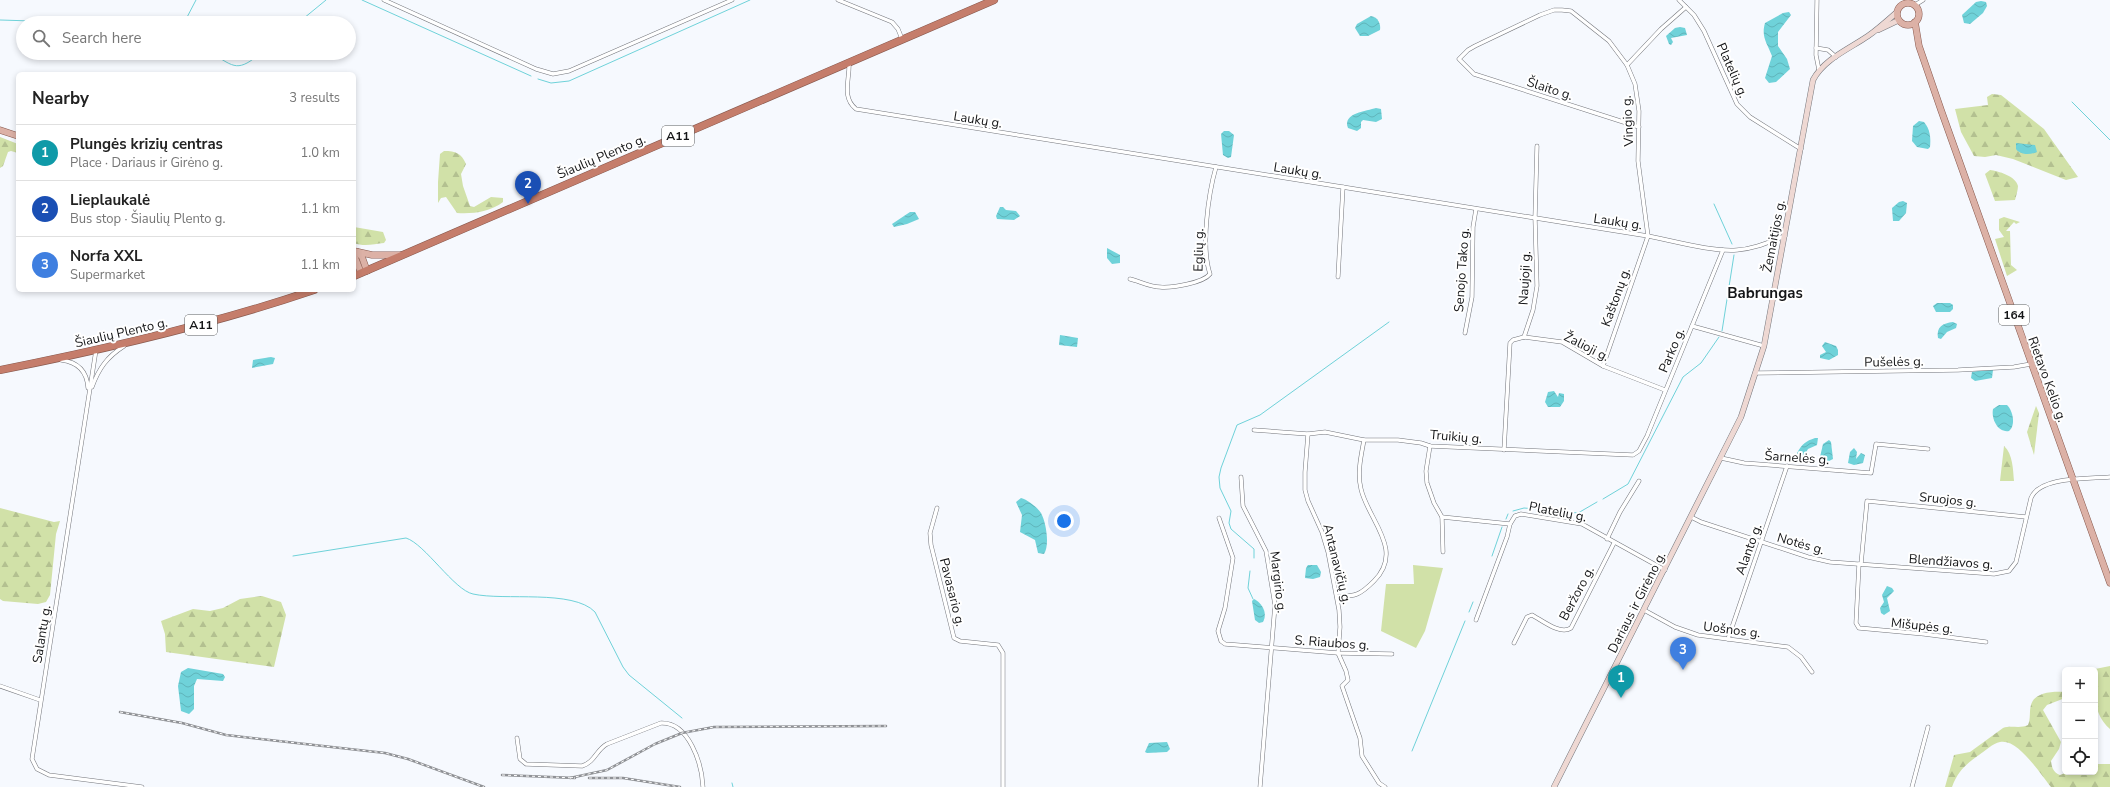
<!DOCTYPE html>
<html lang="en">
<head>
<meta charset="utf-8">
<style>
  body { margin:0; font-family:"Nunito Sans",sans-serif; background:#f6f6f6; color:#222 }
  .controls { position:absolute; right:12px; bottom:12px; display:grid; overflow:hidden; border-radius:6px; box-shadow:0 2px 6px #0003 }
  .controls button { width:36px; height:36px; display:grid; place-items:center; padding:0; border:0; border-bottom:1px solid #e0e0e0; background:#fff; color:#222; font:20px sans-serif }
  .you { position:absolute; left:1064px; top:521px; width:14px; height:14px; margin:-10px; border:3px solid #fff; border-radius:50%; background:#1a73e8; box-shadow:0 0 0 6px #1a73e833 }
  .badge { display:grid; place-items:center; width:26px; height:26px; border-radius:50%; background:#1a73e8; color:#fff; font-size:13px; font-weight:700 }
  .pin { position:absolute; translate:-50% -33px; filter:drop-shadow(0 1px 2px #0008) }
  .pin::after { content:''; position:absolute; top:21px; width:14px; height:12px; background:inherit; clip-path:polygon(0 0,100% 0,50% 100%) }
  .list { margin:0; padding:0; list-style:none }
  h2 { display:flex; justify-content:space-between; align-items:center; height:52px; margin:0; padding:0 16px; font-size:17px }
  h2 small { font-size:13px; font-weight:400; color:#767676 }
  .list li { display:grid; grid-template-columns:26px 1fr auto; gap:12px; align-items:center; box-sizing:border-box; height:56px; padding:0 16px; border-top:1px solid #e0e0e0 }
  .list b { display:block; font-size:15px; white-space:nowrap }
  .list p { margin:0; font-size:13px; white-space:nowrap; color:#767676 }
  .list em { font-size:13px; font-style:normal; color:#767676 }
  .icon { flex:none; width:22px; height:22px; fill:none; stroke:currentColor; stroke-width:2; stroke-linecap:round; stroke-linejoin:round }
  .map { position:relative; flex:none; width:2110px; height:787px; overflow:hidden }
  .search { position:absolute; background:#fff; box-shadow:0 2px 6px #0003; left:16px; top:16px; width:340px; height:44px; display:flex; align-items:center; gap:10px; box-sizing:border-box; padding:0 14px; border-radius:22px; color:#767676; font-size:15px }
  .panel { position:absolute; background:#fff; box-shadow:0 2px 6px #0003; left:16px; top:72px; width:340px; height:220px; border-radius:6px }
  .map>svg:first-child { display:block }
  .grass { fill:#d1e1a8 }
  .forest { fill:url(#forest-firs) }
  .water { fill:url(#water-waves) }
  .lines { fill:none; stroke-linecap:round; stroke-linejoin:round }
  .stream { stroke:#6fd2d9; stroke-width:1 }
  .street-casing { stroke:#73757b; stroke-width:4.5 }
  .secondary-casing { stroke:#73757b; stroke-width:6 }
  .primary-casing { stroke:#87594e; stroke-width:7 }
  .highway-casing { stroke:#87594e; stroke-width:8 }
  .street { stroke:#fff; stroke-width:3.5 }
  .secondary { stroke:#eed8d3; stroke-width:5 }
  .primary { stroke:#dcb1a6; stroke-width:6 }
  .highway { stroke:#c57d6b; stroke-width:7 }
  .rail-casing { stroke:#8f9195; stroke-width:2.5 }
  .rail { stroke:#fff; stroke-width:1; stroke-dasharray:3; stroke-linecap:butt }
  .labels { text-anchor:middle; stroke-width:4; stroke-linejoin:round; paint-order:stroke }
  .shield { fill:#fff; stroke:#5b5c5d; stroke-width:1 }
  .shield-label { font-size:12px; font-weight:bold; fill:#151618 }
  .street-label { font-size:13px; fill:#151618; stroke:#fff }
  .quarter-label { font-size:15px; font-weight:bold; fill:#151618; stroke:#fff }
</style>
</head>
<body>
<div class="map">
<svg width="2110" height="787" viewBox="0 0 2110 787">
  <defs>
    <pattern id="forest-firs" width="22" height="20" patternUnits="userSpaceOnUse"><rect width="22" height="20" fill="#d1e1a8"/><path d="M5 1l3.5 6h-7zM16 11l3.5 6h-7z" fill="#b3c090"/></pattern>
    <pattern id="water-waves" width="16" height="10" patternUnits="userSpaceOnUse"><rect width="16" height="10" fill="#6fd2d9"/><path d="M0 5q4-4 8 0t8 0" fill="none" stroke="#5fb4ba"/></pattern>
  </defs>
  <rect width="100%" height="100%" fill="#f6f9fe"/>
  <polygon class="grass" points="1413,565 1443,568 1425,631 1416,648 1381,631 1386,584 1414,584"/>
  <g class="forest">
    <polygon points="1992,94 2001,95 2044,129 2078,177 2066,180 2013,159 1996,155 1985,157 1974,156 1961,132 1955,109 1988,105 1987,97"/>
    <polygon points="0,137 18,144 18,153 11,151 8,152 3,166 0,168"/>
    <path d="M 444,151 C 456,151 461,153 466,164 L 461,174 L 463,186 L 470,206 L 474,207 L 491,197 L 503,198 L 503,202 C 490,212 473,214 457,213 L 446,197 L 441,198 L 438,203 L 438,182 L 440,154 Z"/>
    <path d="M 1990,170 C 1998,171 2016,176 2018,186 C 2018,190 2016,196 2015,200 L 1995,201 L 1985,174 Z"/>
    <polygon points="2004,217 2020,222 2016,224 2014,222 2006,231 2010,231 2011,265 2017,270 2007,276 1995,239 2004,237 1999,230 1999,219"/>
    <path d="M 354,227 L 383,232 L 386,240 L 384,243 C 374,244 364,247 354,243 Z"/>
    <polygon points="2036,406 2039,413 2034,455 2027,432"/>
    <path d="M 2004,446 C 2013,454 2013,470 2014,481 L 2000,481 Z"/>
    <polygon points="0,508 54,522 60,521 56,534 50,595 46,602 38,604 3,601 0,599"/>
    <polygon points="262,596 281,602 286,615 274,667 166,652 165,634 161,621 193,609 210,611 223,608 240,599"/>
    <path d="M 2110,666 L 2110,729 C 2092,713 2095,692 2095,670 L 2090,670 Z"/>
    <path d="M 2065,692 L 2065,698 L 2047,705 L 2043,710 L 2061,742 L 2059,749 L 2051,761 C 2052,768 2053,772 2060,775 L 2068,772 L 2095,772 L 2095,764 L 2110,764 L 2110,787 L 2051,787 C 2040,774 2018,738 2000,742 C 1993,743 1985,751 1979,755 C 1966,764 1958,771 1952,787 L 1945,787 L 1954,755 L 1970,752 L 2003,728 C 2011,725 2020,729 2028,725 C 2031,718 2029,712 2031,705 C 2034,692 2054,691 2065,692 Z"/>
  </g>
  <g class="water">
    <polygon points="1981,1 1986,2 1987,6 1983,13 1970,24 1964,23 1962,15 1976,2"/>
    <path d="M 1789,12 L 1791,15 L 1778,32 L 1778,46 L 1787,59 L 1790,69 L 1776,82 L 1769,83 L 1765,78 L 1772,56 C 1767,43 1761,37 1765,23 L 1783,13 Z"/>
    <path d="M 1371,16 C 1378,17 1381,24 1380,30 L 1368,36 L 1360,36 L 1355,28 L 1357,24 Z"/>
    <polygon points="1680,27 1685,28 1687,35 1671,38 1673,42 1671,45 1669,44 1666,36 1675,28"/>
    <path d="M 1376,108 L 1381,109 L 1382,119 L 1376,122 L 1363,120 L 1361,122 L 1361,128 L 1357,131 L 1348,128 C 1342,113 1367,111 1376,108 Z"/>
    <path d="M 1919,121 L 1924,122 C 1930,129 1931,138 1930,147 L 1928,149 L 1917,147 L 1912,141 L 1913,126 Z"/>
    <polygon points="1224,131 1229,131 1234,135 1231,157 1228,158 1223,155 1221,134"/>
    <path d="M 2016,143 L 2035,145 L 2037,152 C 2030,155 2020,155 2016,149 Z"/>
    <polygon points="1903,201 1907,203 1906,213 1899,221 1893,221 1892,208 1899,202"/>
    <polygon points="1000,207 1003,207 1006,210 1016,211 1020,216 1014,220 997,219 996,216"/>
    <polygon points="910,212 915,212 919,219 907,224 894,227 892,224"/>
    <polygon points="1107,248 1120,255 1120,263 1112,264 1107,258"/>
    <polygon points="1937,303 1950,303 1953,305 1953,309 1950,312 1936,312 1933,306"/>
    <path d="M 1953,322 L 1957,324 L 1956,328 L 1947,332 L 1941,339 L 1938,338 C 1936,327 1943,323 1953,322 Z"/>
    <polygon points="1060,335 1078,338 1077,347 1059,345"/>
    <polygon points="1825,342 1836,346 1838,350 1838,355 1829,360 1820,358 1820,355 1826,352 1822,346"/>
    <polygon points="271,357 275,358 273,364 252,368 253,360"/>
    <polygon points="1984,370 1993,370 1992,378 1975,381 1971,378 1972,372"/>
    <polygon points="1554,391 1558,397 1559,393 1564,394 1564,401 1560,407 1548,407 1545,402 1548,392"/>
    <path d="M 1999,405 L 2007,405 C 2013,411 2016,425 2009,431 C 1998,433 1991,419 1993,409 Z"/>
    <path d="M 1815,438 L 1818,438 L 1817,445 L 1808,449 L 1804,456 L 1799,457 L 1797,453 C 1802,444 1806,441 1815,438 Z"/>
    <polygon points="1829,440 1831,442 1833,459 1829,461 1822,460 1820,457 1823,444"/>
    <polygon points="1854,448 1857,452 1856,459 1861,453 1865,455 1863,463 1854,465 1848,463 1850,452"/>
    <path d="M 1021,498 C 1028,500 1037,507 1041,513 C 1046,522 1050,545 1044,554 L 1038,553 L 1035,540 L 1020,532 L 1022,515 L 1016,502 Z"/>
    <polygon points="1308,565 1317,565 1321,572 1320,577 1313,579 1305,578 1306,568"/>
    <polygon points="1887,586 1892,588 1894,591 1887,598 1890,611 1884,615 1881,613 1880,608 1884,602 1882,595"/>
    <path d="M 1254,599 C 1262,603 1268,613 1263,622 L 1259,623 L 1255,620 L 1252,601 Z"/>
    <polygon points="188,668 223,674 225,677 223,681 197,679 194,686 194,709 189,714 181,711 178,686 181,672"/>
    <polygon points="1167,742 1170,749 1167,752 1147,753 1145,752 1149,743"/>
  </g>
  <g class="lines">
    <g class="stream">
      <polyline points="362,0 531,76"/>
      <polyline points="0,20 96,23"/>
      <polyline points="184,23 196,0"/>
      <polyline points="298,23 326,0"/>
      <path d="M 212,53 C 235,68 238,72 261,53"/>
      <polyline points="538,79 551,83 569,81 750,0"/>
      <polyline points="2072,102 2110,140"/>
      <polyline points="1714,204 1732,244"/>
      <polyline points="1722,331 1734,255"/>
      <polyline points="1603,499 1628,484 1683,377 1701,363 1719,337"/>
      <polyline points="1539,509 1578,513 1597,502"/>
      <polyline points="1513,511 1524,508 1536,509"/>
      <polyline points="1506,519 1508,514"/>
      <path d="M 293,556 L 406,538 C 425,544 454,590 473,594 C 504,601 573,589 595,612 L 623,667 L 629,675 L 682,718"/>
      <polyline points="1492,556 1502,527"/>
      <polyline points="1254,558 1254,549 1231,529 1229,523 1231,511 1220,488 1219,477 1221,468 1237,425 1260,415 1389,322"/>
      <polyline points="1250,571 1248,588 1253,599"/>
      <polyline points="1469,612 1473,602"/>
      <polyline points="1412,751 1465,621"/>
      <polyline points="732,783 733,787"/>
    </g>
    <g class="street-casing">
      <g id="street">
        <polyline points="384,0 536,69 553,74 569,71 732,0"/>
        <polyline points="838,0 892,22 898,29 902,39"/>
        <polyline points="1679,0 1694,15 1704,31 1737,104 1750,117 1801,149"/>
        <polyline points="1817,0 1816,55 1819,70"/>
        <polyline points="1915,5 1923,0"/>
        <polyline points="1816,48 1828,50 1836,57"/>
        <path d="M 849,63 C 850,79 841,97 856,109 L 1648,236 C 1674,241 1712,252 1737,250 C 1754,249 1769,242 1785,236"/>
        <polyline points="1627,65 1661,29 1686,7"/>
        <polyline points="1338,277 1343,187"/>
        <path d="M 1130,279 C 1139,281 1150,287 1160,287 C 1172,288 1203,283 1210,274 C 1201,247 1208,195 1216,167"/>
        <polyline points="1692,326 1764,346"/>
        <polyline points="1465,333 1472,297 1473,227 1476,209"/>
        <polyline points="1524,337 1533,310 1537,286 1535,218 1537,146"/>
        <polyline points="96,350 32,759 37,769 49,775 142,787"/>
        <path d="M 61,360 C 78,362 87,371 88,388"/>
        <polyline points="1603,366 1648,236 1638,161 1639,111 1635,84 1627,65 1609,41 1571,11 1562,10 1554,10 1540,15 1475,46 1468,50 1459,59 1474,74 1639,127"/>
        <polyline points="1757,373 1958,370 2014,367 2031,364"/>
        <path d="M 92,387 C 99,368 107,357 124,346"/>
        <polyline points="1254,430 1308,434 1325,432 1364,440 1398,440 1421,443 1430,446 1633,455 1639,451 1647,436 1723,250"/>
        <polyline points="1308,434 1305,472 1305,490 1308,501 1322,532 1328,552 1339,610 1340,627 1338,653 1346,671 1348,680 1342,686 1360,738 1362,756 1379,783 1385,787"/>
        <polyline points="1430,446 1426,471 1427,483 1434,503 1442,517 1443,552"/>
        <polyline points="1504,450 1510,343 1513,340 1524,337 1562,342 1603,366 1665,390"/>
        <polyline points="1721,458 1744,463 1871,473 1876,444 1928,449"/>
        <polyline points="1241,477 1243,506 1266,551 1275,605 1260,787"/>
        <polyline points="937,508 930,533 931,545 954,638 960,641 998,645 1003,653 1003,787"/>
        <polyline points="1442,517 1510,524 1515,516 1521,514 1582,524 1665,570"/>
        <path d="M 1691,517 L 1701,522 L 1808,557 L 1830,562 L 1994,574 L 2009,571 L 2016,562 L 2031,498 C 2040,476 2089,479 2110,477"/>
        <polyline points="1219,518 1233,558 1225,608 1218,631 1221,641 1225,644 1338,653 1392,654"/>
        <polyline points="1607,539 1620,512 1639,481"/>
        <polyline points="1859,564 1856,623 1859,628 1924,634 1986,642"/>
        <polyline points="1861,564 1867,501 2026,517"/>
        <path d="M 1337,597 C 1356,596 1360,595 1374,581 C 1405,550 1368,520 1361,489 C 1357,473 1361,456 1364,440"/>
        <polyline points="1644,610 1675,627 1698,635 1788,647 1801,657 1812,672"/>
        <polyline points="1476,620 1507,537 1510,524"/>
        <polyline points="1728,639 1787,466"/>
        <path d="M 1514,643 L 1527,617 L 1532,615 C 1543,621 1560,635 1571,628 L 1614,543"/>
        <polyline points="0,686 40,700"/>
        <path d="M 517,738 L 520,759 L 526,764 L 582,766 C 595,762 596,750 607,744 L 661,723 C 689,722 702,764 703,787"/>
        <polyline points="1912,787 1928,727"/>
      </g>
    </g>
    <g class="secondary-casing">
      <g id="secondary">
        <polyline points="1878,30 1899,20"/>
        <path d="M 1554,787 L 1741,417 L 1764,346 L 1813,80 C 1824,59 1849,49 1868,36 C 1878,29 1888,20 1897,12"/>
      </g>
    </g>
    <g class="primary-casing">
      <g id="primary">
        <circle cx="1908" cy="14" r="11"/>
        <polyline points="1915,22 1919,46 1941,110 2110,583"/>
        <polyline points="0,130 18,136"/>
        <polyline points="354,251 372,255 401,255"/>
        <polyline points="357,252 362,257 367,271"/>
        <polyline points="354,255 361,273"/>
      </g>
    </g>
    <g class="highway-casing">
      <g id="highway">
        <polyline points="354,276 994,0"/>
        <path d="M 0,370 C 107,349 211,325 314,290"/>
      </g>
    </g>
    <use href="#street" class="street"/>
    <use href="#secondary" class="secondary"/>
    <use href="#primary" class="primary"/>
    <use href="#highway" class="highway"/>
    <g class="rail-casing">
      <g id="rail">
        <polyline points="120,712 182,723 226,735 385,753 408,759 484,787"/>
        <polyline points="502,775 575,778"/>
        <polyline points="570,778 607,770 655,744 682,733 714,727 886,726"/>
        <polyline points="589,778 623,778 680,787"/>
      </g>
    </g>
    <use href="#rail" class="rail"/>
  </g>
  <g class="labels">
    <g class="shield">
      <rect x="662" y="126" width="32" height="20" rx="3"/>
      <rect x="1999" y="305" width="30" height="20" rx="3"/>
      <rect x="185" y="315" width="32" height="20" rx="3"/>
    </g>
    <g class="shield-label">
      <text x="678" y="140">A11</text>
      <text x="2014" y="319">164</text>
      <text x="201" y="329">A11</text>
    </g>
    <g class="street-label">
      <text transform="translate(1733 70) rotate(66)" y="5">Platelių g.</text>
      <text transform="translate(1550 88) rotate(18)" y="5">Šlaito g.</text>
      <text transform="translate(978 119) rotate(9)" y="5">Laukų g.</text>
      <text transform="translate(1627 121) rotate(-93)" y="5">Vingio g.</text>
      <text transform="translate(601 156) rotate(-23)" y="5">Šiaulių Plento g.</text>
      <text transform="translate(1298 170) rotate(9)" y="5">Laukų g.</text>
      <text transform="translate(1618 221) rotate(8)" y="5">Laukų g.</text>
      <text transform="translate(1773 236) rotate(-79)" y="5">Žemaitijos g.</text>
      <text transform="translate(1198 250) rotate(-89)" y="5">Eglių g.</text>
      <text transform="translate(1461 270) rotate(-86)" y="5">Senojo Tako g.</text>
      <text transform="translate(1524 278) rotate(-87)" y="5">Naujoji g.</text>
      <text transform="translate(1615 297) rotate(-70)" y="5">Kaštonų g.</text>
      <text transform="translate(121 332) rotate(-13)" y="5">Šiaulių Plento g.</text>
      <text transform="translate(1587 346) rotate(27)" y="5">Žalioji g.</text>
      <text transform="translate(1671 350) rotate(-67)" y="5">Parko g.</text>
      <text transform="translate(1894 361) rotate(-1)" y="5">Pušelės g.</text>
      <text transform="translate(2048 379) rotate(70)" y="5">Rietavo Kelio g.</text>
      <text transform="translate(1456 436) rotate(5)" y="5">Truikių g.</text>
      <text transform="translate(1797 457) rotate(4)" y="5">Šarnelės g.</text>
      <text transform="translate(1948 499) rotate(6)" y="5">Sruojos g.</text>
      <text transform="translate(1558 511) rotate(11)" y="5">Platelių g.</text>
      <text transform="translate(1801 543) rotate(16)" y="5">Notės g.</text>
      <text transform="translate(1748 549) rotate(-70)" y="5">Alanto g.</text>
      <text transform="translate(1951 561) rotate(4)" y="5">Blendžiavos g.</text>
      <text transform="translate(1338 564) rotate(76)" y="5">Antanavičių g.</text>
      <text transform="translate(1279 582) rotate(83)" y="5">Margirio g.</text>
      <text transform="translate(953 592) rotate(76)" y="5">Pavasario g.</text>
      <text transform="translate(1576 593) rotate(-62)" y="5">Beržoro g.</text>
      <text transform="translate(1636 602) rotate(-63)" y="5">Dariaus ir Girėno g.</text>
      <text transform="translate(1922 625) rotate(6)" y="5">Mišupės g.</text>
      <text transform="translate(1732 629) rotate(7)" y="5">Uošnos g.</text>
      <text transform="translate(41 634) rotate(-81)" y="5">Salantų g.</text>
      <text transform="translate(1332 642) rotate(4)" y="5">S. Riaubos g.</text>
    </g>
    <g class="quarter-label">
      <text x="1765" y="298">Babrungas</text>
    </g>
  </g>
</svg>
<div class="controls">
<button>+</button>
<button>−</button>
<button><svg class="icon" aria-label="locate" viewBox="0 0 24 24"><circle cx="12" cy="12" r="6"/><path d="M12 2v4M12 18v4M2 12h4M18 12h4"/></svg></button>
</div>
<div class="you"></div>
<div class="pin badge" style="left:1621px;top:698px;background:#0f9aa8">1</div>
<div class="pin badge" style="left:528px;top:204px;background:#1a4fb4">2</div>
<div class="pin badge" style="left:1683px;top:670px;background:#3f7fe0">3</div>
<div class="search"><svg class="icon" aria-label="search" viewBox="0 0 24 24"><circle cx="10" cy="10" r="6"/><path d="M15 15l6 6"/></svg>Search here</div>
<section class="panel">
<h2>Nearby<small>3 results</small></h2>
<ul class="list">
<li><span class="badge" style="background:#0f9aa8">1</span><div><b>Plungės krizių centras</b><p>Place · Dariaus ir Girėno g.</p></div><em>1.0 km</em></li>
<li><span class="badge" style="background:#1a4fb4">2</span><div><b>Lieplaukalė</b><p>Bus stop · Šiaulių Plento g.</p></div><em>1.1 km</em></li>
<li><span class="badge" style="background:#3f7fe0">3</span><div><b>Norfa XXL</b><p>Supermarket</p></div><em>1.1 km</em></li>
</ul>
</section>
</div>
</body>
</html>
